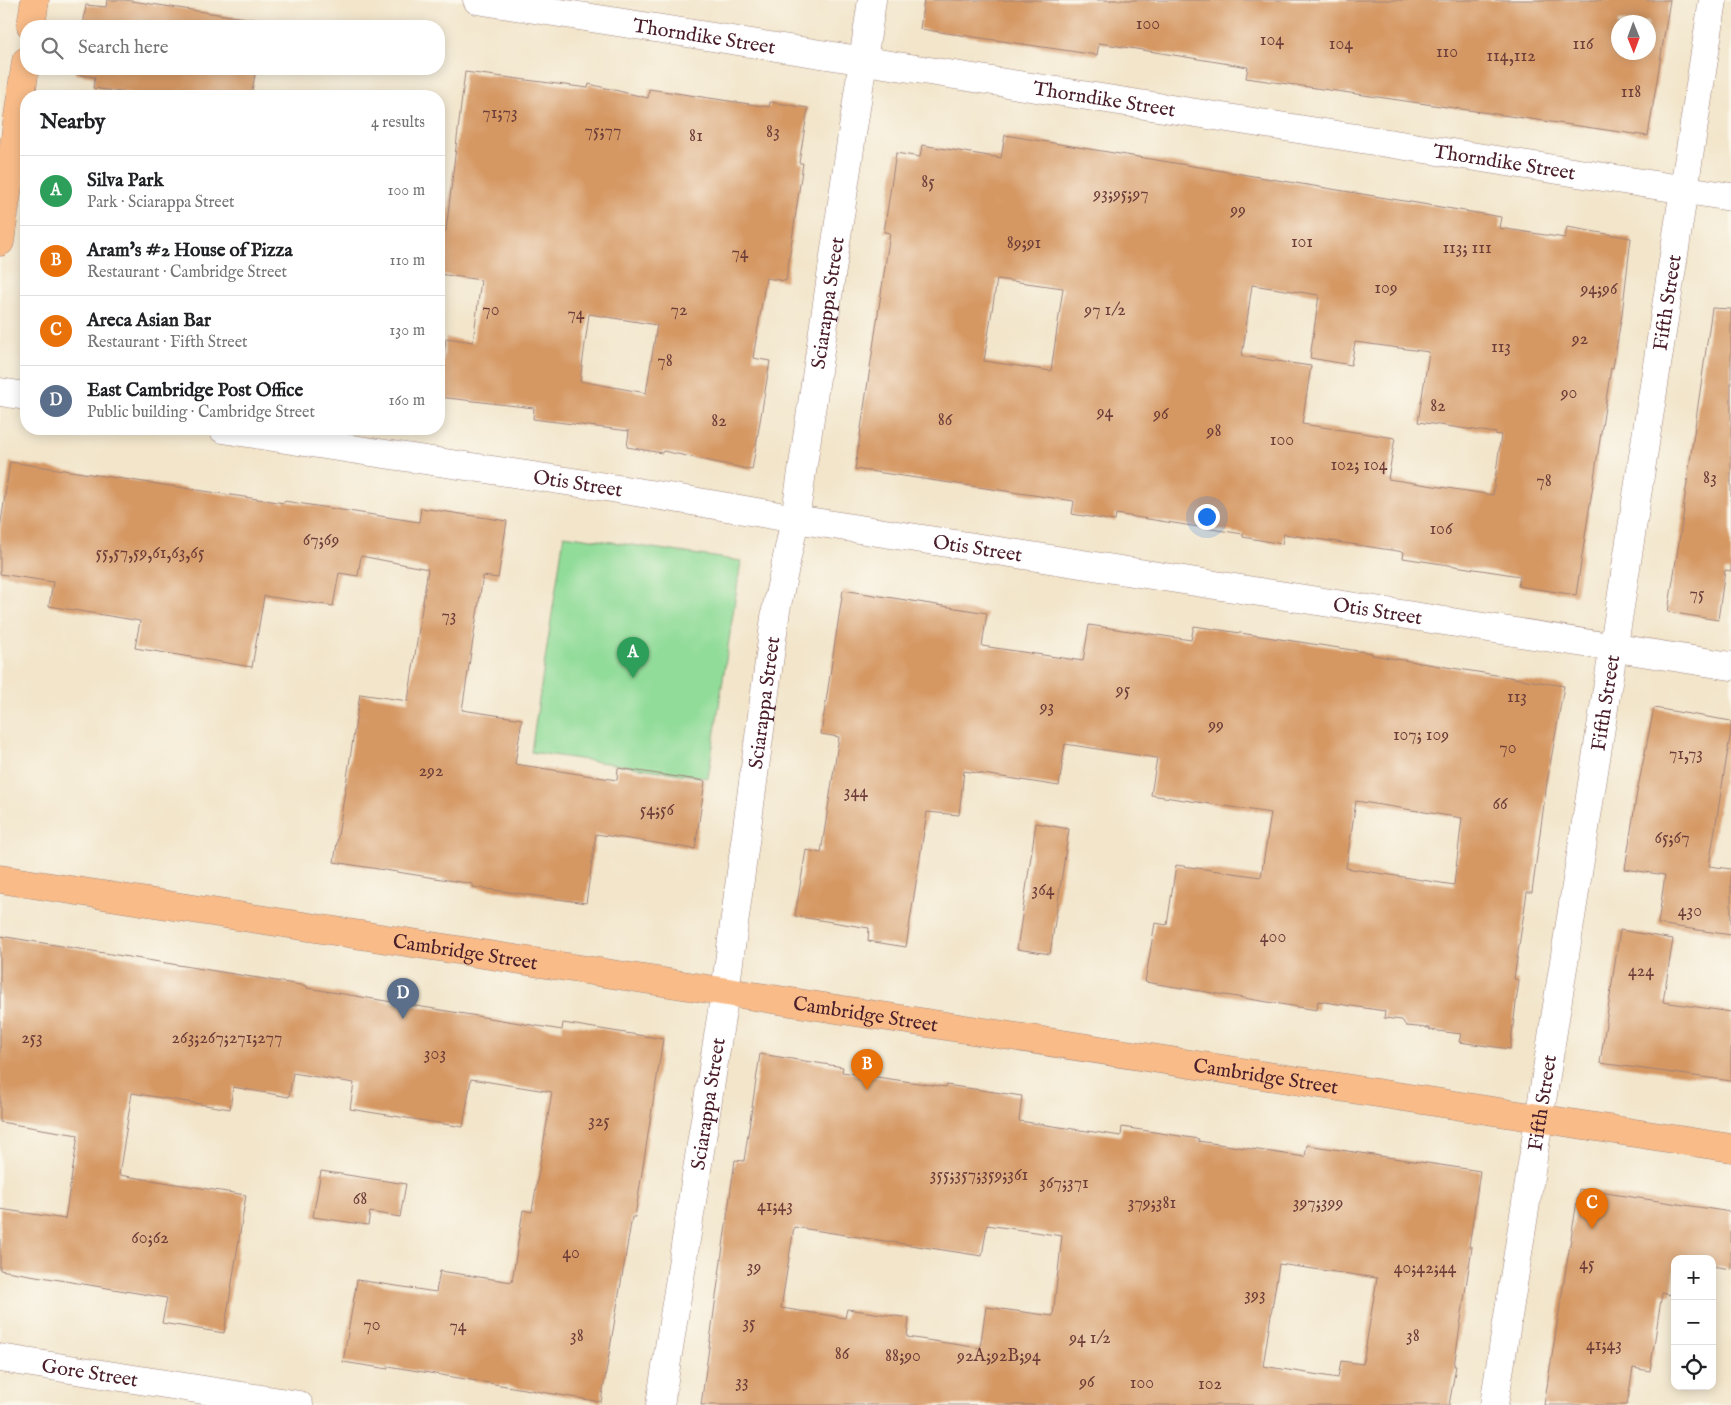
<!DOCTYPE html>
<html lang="en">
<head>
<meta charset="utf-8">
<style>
  body { margin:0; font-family:"IM FELL English",serif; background:#f2f2f2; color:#202124 }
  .controls { position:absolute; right:15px; bottom:15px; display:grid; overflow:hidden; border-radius:10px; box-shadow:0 2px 12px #0003 }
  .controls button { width:45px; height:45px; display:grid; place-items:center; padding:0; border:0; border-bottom:1px solid #e0e0e0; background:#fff; color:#202124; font:25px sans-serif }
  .compass { position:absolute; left:1611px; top:15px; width:45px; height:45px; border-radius:50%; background:#fff; box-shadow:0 2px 12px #0003; rotate:179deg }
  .you { position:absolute; left:1206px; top:516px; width:18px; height:18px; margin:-12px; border:4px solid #fff; border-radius:50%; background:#1a73e8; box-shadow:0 0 0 8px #1a73e833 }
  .badge { display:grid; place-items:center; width:32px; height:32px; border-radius:50%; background:#c8321e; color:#fff; font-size:16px; font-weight:700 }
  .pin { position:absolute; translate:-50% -41px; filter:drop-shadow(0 1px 2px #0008) }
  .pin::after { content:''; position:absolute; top:26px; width:18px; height:15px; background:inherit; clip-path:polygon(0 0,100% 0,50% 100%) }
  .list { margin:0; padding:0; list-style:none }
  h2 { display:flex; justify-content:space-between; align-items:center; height:65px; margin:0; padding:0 20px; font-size:21px }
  h2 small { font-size:16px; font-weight:400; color:#757577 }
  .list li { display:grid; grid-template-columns:32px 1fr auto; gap:15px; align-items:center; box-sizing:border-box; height:70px; padding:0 20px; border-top:1px solid #e0e0e0 }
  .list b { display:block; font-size:19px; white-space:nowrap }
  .list p { margin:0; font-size:16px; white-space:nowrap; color:#757577 }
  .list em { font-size:16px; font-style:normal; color:#757577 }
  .icon { flex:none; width:28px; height:28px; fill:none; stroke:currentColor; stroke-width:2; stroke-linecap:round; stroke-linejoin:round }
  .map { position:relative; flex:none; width:1731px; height:1405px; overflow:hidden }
  .search { position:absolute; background:#fff; box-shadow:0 2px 12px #0003; left:20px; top:20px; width:425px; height:55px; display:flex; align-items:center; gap:12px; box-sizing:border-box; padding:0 18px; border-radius:20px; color:#757577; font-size:19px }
  .panel { position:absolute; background:#fff; box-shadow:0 2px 12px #0003; left:20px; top:90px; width:425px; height:345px; border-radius:20px }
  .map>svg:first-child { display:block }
  .green { fill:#91dc99; stroke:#6e7e62 }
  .building { fill:#d59864; fill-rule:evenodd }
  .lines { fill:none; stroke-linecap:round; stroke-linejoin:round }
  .minor-casing { stroke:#9e827a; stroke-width:29 }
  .major-casing { stroke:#9e827a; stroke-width:29 }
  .minor { stroke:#fff; stroke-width:28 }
  .major { stroke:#f9bc89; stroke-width:28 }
  .labels { text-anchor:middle; stroke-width:4; stroke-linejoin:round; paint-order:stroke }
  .number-label { font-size:18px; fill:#6d3d39 }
  .street-label { font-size:20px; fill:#4a1f2b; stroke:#fbf7ec }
</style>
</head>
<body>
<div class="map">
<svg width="1731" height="1405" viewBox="0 0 1731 1405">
  <rect width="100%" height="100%" fill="#fbf7ec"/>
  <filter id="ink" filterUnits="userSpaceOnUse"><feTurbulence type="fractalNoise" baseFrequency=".02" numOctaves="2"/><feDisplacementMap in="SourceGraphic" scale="10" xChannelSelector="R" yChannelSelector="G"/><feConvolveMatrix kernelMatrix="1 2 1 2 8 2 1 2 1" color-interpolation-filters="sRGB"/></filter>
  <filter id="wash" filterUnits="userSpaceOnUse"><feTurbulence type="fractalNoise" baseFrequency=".0096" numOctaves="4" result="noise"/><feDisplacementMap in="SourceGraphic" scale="20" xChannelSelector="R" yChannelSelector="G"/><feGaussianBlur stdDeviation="1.12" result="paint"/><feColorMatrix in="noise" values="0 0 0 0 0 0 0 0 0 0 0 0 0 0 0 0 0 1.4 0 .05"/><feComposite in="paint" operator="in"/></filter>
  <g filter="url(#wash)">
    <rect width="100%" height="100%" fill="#f2e5ca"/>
    <polygon class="green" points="564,535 741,561 708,778 531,752"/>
    <g id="blocks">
      <g class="building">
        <polygon points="107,0 125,0 264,21 263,26 83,26 86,5 106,7"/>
        <path d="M 924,0 L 1670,0 L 1648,136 L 1246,78 L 1248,67 L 1099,43 L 1097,55 L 920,29 ZM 1618,22 L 1648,22 L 1648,52 L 1618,52 Z"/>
        <polygon points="76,69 256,69 251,96 149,96 93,88 95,77 75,74"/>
        <path d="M 465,72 L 588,88 L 589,84 L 648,98 L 649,89 L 769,107 L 770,102 L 808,108 L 799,163 L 803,163 L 786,281 L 766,278 L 753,358 L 770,361 L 752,470 L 663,451 L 662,453 L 627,447 L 629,431 L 533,419 L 534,408 L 439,397 L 446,338 L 473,342 L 481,280 L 439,274 L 439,230 L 446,231 ZM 589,314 L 657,325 L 646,393 L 580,381 Z"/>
        <path d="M 1005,135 L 1501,217 L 1499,228 L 1565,238 L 1567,227 L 1631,238 L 1622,314 L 1613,368 L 1611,368 L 1576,595 L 1518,586 L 1520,576 L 1403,558 L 1404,552 L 1284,534 L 1282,544 L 1243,537 L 1243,534 L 1116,514 L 1115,521 L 1072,514 L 1074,501 L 855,469 L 890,233 L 884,232 L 896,153 L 920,157 L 922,145 L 1001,158 ZM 997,279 L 1063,288 L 1051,371 L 984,361 ZM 1252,285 L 1319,295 L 1310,358 L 1351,365 L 1355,342 L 1429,352 L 1418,422 L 1496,433 L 1495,434 L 1501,435 L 1493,495 L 1388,479 L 1395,438 L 1302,424 L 1311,366 L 1242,356 Z"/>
        <polygon points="1712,308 1731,309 1731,571 1725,570 1718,620 1668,612 1684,510 1683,510"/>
        <polygon points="10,462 284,503 284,501 419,522 421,508 507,521 498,578 483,576 462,710 522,719 515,764 617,780 618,768 705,781 695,849 596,834 586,903 473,887 473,884 334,862 360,694 408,701 428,569 361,556 358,576 339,573 333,606 264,596 252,667 135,648 140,621 49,606 53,582 0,574 0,529"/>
        <path d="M 843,590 L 987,613 L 982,646 L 1083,661 L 1089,625 L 1191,640 L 1194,626 L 1372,653 L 1372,655 L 1564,686 L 1547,782 L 1532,892 L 1527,892 L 1514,979 L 1519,980 L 1510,1049 L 1459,1042 L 1461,1034 L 1430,1030 L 1429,1028 L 1406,1026 L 1402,1020 L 1384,1018 L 1385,1011 L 1318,1001 L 1317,1010 L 1145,982 L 1155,923 L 1167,925 L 1176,865 L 1261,877 L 1271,813 L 1151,795 L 1157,758 L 1065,744 L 1059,786 L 964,771 L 959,815 L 927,812 L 906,947 L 868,941 L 869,928 L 795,916 L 806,850 L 821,853 L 839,737 L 821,734 ZM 1356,801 L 1462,818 L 1454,885 L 1346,868 Z"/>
        <polygon points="1654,708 1731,721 1731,731 1709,866 1731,869 1731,935 1658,924 1665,875 1625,869 1637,792"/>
        <polygon points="1036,823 1069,829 1050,954 1017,949"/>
        <polygon points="1620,930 1673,939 1663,1002 1731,1012 1731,1081 1600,1063"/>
        <polygon points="0,936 307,986 307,988 562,1030 563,1023 663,1039 635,1217 632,1217 601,1402 388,1366 388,1369 343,1362 357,1280 436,1292 440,1271 512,1282 523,1210 532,1212 552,1092 471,1079 463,1127 350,1109 354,1083 293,1073 289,1097 233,1087 230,1109 132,1093 119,1175 246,1195 224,1333 162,1323 167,1298 0,1270 0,1209 65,1219 78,1135 0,1122"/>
        <path d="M 760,1054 L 843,1067 L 842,1072 L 946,1087 L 946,1085 L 1022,1096 L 1019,1121 L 1121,1136 L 1122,1127 L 1199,1139 L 1198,1141 L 1305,1157 L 1307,1145 L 1480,1171 L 1469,1247 L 1472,1247 L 1454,1366 L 1456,1366 L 1449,1405 L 701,1405 L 735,1160 L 744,1161 ZM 987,1225 L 1062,1236 L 1053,1316 L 986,1307 L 980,1348 L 907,1337 L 909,1318 L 847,1309 L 845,1318 L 781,1308 L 794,1227 L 982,1256 ZM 1279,1264 L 1377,1278 L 1363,1364 L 1341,1361 L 1338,1378 L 1263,1366 Z"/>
        <polygon points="321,1171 406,1184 400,1217 370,1212 368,1225 313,1217"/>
        <polygon points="1579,1189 1731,1212 1731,1269 1712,1266 1712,1259 1675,1259 1675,1271 1671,1295 1662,1293 1650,1371 1633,1368 1627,1405 1544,1405"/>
      </g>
    </g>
  </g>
  <g filter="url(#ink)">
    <use href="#blocks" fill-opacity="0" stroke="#9e827a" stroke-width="1"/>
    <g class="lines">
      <g class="minor-casing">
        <g id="minor">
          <path id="s1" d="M 477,0 L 1731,197"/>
          <polyline points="0,392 26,396"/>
          <path id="s2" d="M 223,429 C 413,460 606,484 795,519 L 1731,666"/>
          <path id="s3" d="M 0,1358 L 299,1405"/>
          <path id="s4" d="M 660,1405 L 725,992 L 776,610 L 795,519 L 872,0"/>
          <path id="s5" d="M 1494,1405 L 1619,613 L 1713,0"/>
        </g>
      </g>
      <g class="major-casing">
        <g id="major">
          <polyline points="31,26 35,0"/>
          <polyline points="0,242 26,61"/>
          <path id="s6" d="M 0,879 L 1731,1148"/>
        </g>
      </g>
      <use href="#minor" class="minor"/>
      <use href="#major" class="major"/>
    </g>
  </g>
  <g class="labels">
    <g class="number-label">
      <text x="1148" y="29">100</text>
      <text x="1272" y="45">104</text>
      <text x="1341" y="49">104</text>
      <text x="1583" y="49">116</text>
      <text x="1447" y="57">110</text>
      <text x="1511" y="61">114,112</text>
      <text x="1631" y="97">118</text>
      <text x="500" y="118">71;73</text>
      <text x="603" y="136">75;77</text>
      <text x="773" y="137">83</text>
      <text x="696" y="141">81</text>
      <text x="928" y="187">85</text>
      <text x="1121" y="199">93;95;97</text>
      <text x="1238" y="215">99</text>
      <text x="1302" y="247">101</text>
      <text x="1024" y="248">89;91</text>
      <text x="1467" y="253">113; 111</text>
      <text x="740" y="258">74</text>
      <text x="1386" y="293">109</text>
      <text x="1599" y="294">94;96</text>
      <text x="491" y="315">70</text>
      <text x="679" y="315">72</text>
      <text x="1105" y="315">97 1/2</text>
      <text x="576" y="319">74</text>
      <text x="1580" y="344">92</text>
      <text x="1501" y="352">113</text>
      <text x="665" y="366">78</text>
      <text x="1569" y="398">90</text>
      <text x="1438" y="411">82</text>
      <text x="1105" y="417">94</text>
      <text x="1161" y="419">96</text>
      <text x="945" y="425">86</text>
      <text x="719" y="426">82</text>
      <text x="1214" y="436">98</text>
      <text x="1282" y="445">100</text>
      <text x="1359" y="470">102; 104</text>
      <text x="1710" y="483">83</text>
      <text x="1544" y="486">78</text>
      <text x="1441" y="534">106</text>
      <text x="321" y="545">67;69</text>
      <text x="150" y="558">55,57,59,61,63,65</text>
      <text x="1697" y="599">75</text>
      <text x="449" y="621">73</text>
      <text x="1123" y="695">95</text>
      <text x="1517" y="702">113</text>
      <text x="1047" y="712">93</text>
      <text x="1216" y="730">99</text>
      <text x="1421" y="740">107; 109</text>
      <text x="1508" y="753">70</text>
      <text x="1686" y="759">71,73</text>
      <text x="431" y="776">292</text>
      <text x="856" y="797">344</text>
      <text x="1500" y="809">66</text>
      <text x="657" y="815">54;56</text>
      <text x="1672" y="843">65;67</text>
      <text x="1043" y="895">364</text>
      <text x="1690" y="916">430</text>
      <text x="1273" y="942">400</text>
      <text x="1641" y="976">424</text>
      <text x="32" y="1043">253</text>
      <text x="227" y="1043">263;267;271;277</text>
      <text x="435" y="1059">303</text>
      <text x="599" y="1126">325</text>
      <text x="979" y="1180">355;357;359;361</text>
      <text x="1064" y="1188">367;371</text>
      <text x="360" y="1204">68</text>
      <text x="1152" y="1208">379;381</text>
      <text x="1318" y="1208">397;399</text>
      <text x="775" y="1211">41;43</text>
      <text x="150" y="1243">60;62</text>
      <text x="571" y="1258">40</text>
      <text x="1587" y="1269">45</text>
      <text x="754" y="1272">39</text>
      <text x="1425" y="1273">40;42;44</text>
      <text x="1255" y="1300">393</text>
      <text x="749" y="1328">35</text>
      <text x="372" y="1330">70</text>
      <text x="458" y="1331">74</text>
      <text x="577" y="1341">38</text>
      <text x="1413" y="1341">38</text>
      <text x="1090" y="1343">94 1/2</text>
      <text x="1604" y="1350">41;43</text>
      <text x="842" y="1359">86</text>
      <text x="903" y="1361">88;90</text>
      <text x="999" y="1361">92A;92B;94</text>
      <text x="742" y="1387">33</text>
      <text x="1087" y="1387">96</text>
      <text x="1142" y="1388">100</text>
      <text x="1210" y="1389">102</text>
    </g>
    <g class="street-label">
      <text dy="7" stroke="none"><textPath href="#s1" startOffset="230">Thorndike Street</textPath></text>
      <text dy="7" stroke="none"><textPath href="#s1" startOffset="635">Thorndike Street</textPath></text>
      <text dy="7" stroke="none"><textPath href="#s1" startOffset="1040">Thorndike Street</textPath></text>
      <text dy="7" stroke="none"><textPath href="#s4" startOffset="1115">Sciarappa Street</textPath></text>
      <text dy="7" stroke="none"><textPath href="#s5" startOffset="1116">Fifth Street</textPath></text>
      <text dy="7" stroke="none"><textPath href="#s2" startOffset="359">Otis Street</textPath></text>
      <text dy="7" stroke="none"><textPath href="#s2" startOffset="764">Otis Street</textPath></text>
      <text dy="7" stroke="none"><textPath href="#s2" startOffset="1169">Otis Street</textPath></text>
      <text dy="7" stroke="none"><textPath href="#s4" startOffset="710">Sciarappa Street</textPath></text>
      <text dy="7" stroke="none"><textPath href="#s5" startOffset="711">Fifth Street</textPath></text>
      <text dy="7" stroke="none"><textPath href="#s6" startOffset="471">Cambridge Street</textPath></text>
      <text dy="7" stroke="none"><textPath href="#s6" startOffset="876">Cambridge Street</textPath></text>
      <text dy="7" stroke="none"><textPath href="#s6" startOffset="1281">Cambridge Street</textPath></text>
      <text dy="7" stroke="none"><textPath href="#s4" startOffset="305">Sciarappa Street</textPath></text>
      <text dy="7" stroke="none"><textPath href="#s5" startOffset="306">Fifth Street</textPath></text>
      <text dy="7" stroke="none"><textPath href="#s3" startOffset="91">Gore Street</textPath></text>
    </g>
  </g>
</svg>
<div class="controls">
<button>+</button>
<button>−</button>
<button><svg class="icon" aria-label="locate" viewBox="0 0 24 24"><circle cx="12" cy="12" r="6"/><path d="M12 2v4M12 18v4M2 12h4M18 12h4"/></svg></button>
</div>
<svg class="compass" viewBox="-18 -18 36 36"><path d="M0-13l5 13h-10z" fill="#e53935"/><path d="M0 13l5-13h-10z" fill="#757577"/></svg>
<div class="you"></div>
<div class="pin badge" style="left:633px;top:678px;background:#2e9e5b">A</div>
<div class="pin badge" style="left:867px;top:1090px;background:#e8710a">B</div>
<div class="pin badge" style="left:1592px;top:1229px;background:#e8710a">C</div>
<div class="pin badge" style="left:403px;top:1019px;background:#5c6f8a">D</div>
<div class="search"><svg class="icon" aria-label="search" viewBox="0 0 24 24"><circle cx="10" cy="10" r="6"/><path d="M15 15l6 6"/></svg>Search here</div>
<section class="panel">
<h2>Nearby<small>4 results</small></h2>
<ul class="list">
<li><span class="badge" style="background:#2e9e5b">A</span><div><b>Silva Park</b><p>Park · Sciarappa Street</p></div><em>100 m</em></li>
<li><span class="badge" style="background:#e8710a">B</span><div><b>Aram's #2 House of Pizza</b><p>Restaurant · Cambridge Street</p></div><em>110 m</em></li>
<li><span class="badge" style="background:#e8710a">C</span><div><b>Areca Asian Bar</b><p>Restaurant · Fifth Street</p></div><em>130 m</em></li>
<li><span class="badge" style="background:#5c6f8a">D</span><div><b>East Cambridge Post Office</b><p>Public building · Cambridge Street</p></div><em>160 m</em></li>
</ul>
</section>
</div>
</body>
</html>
